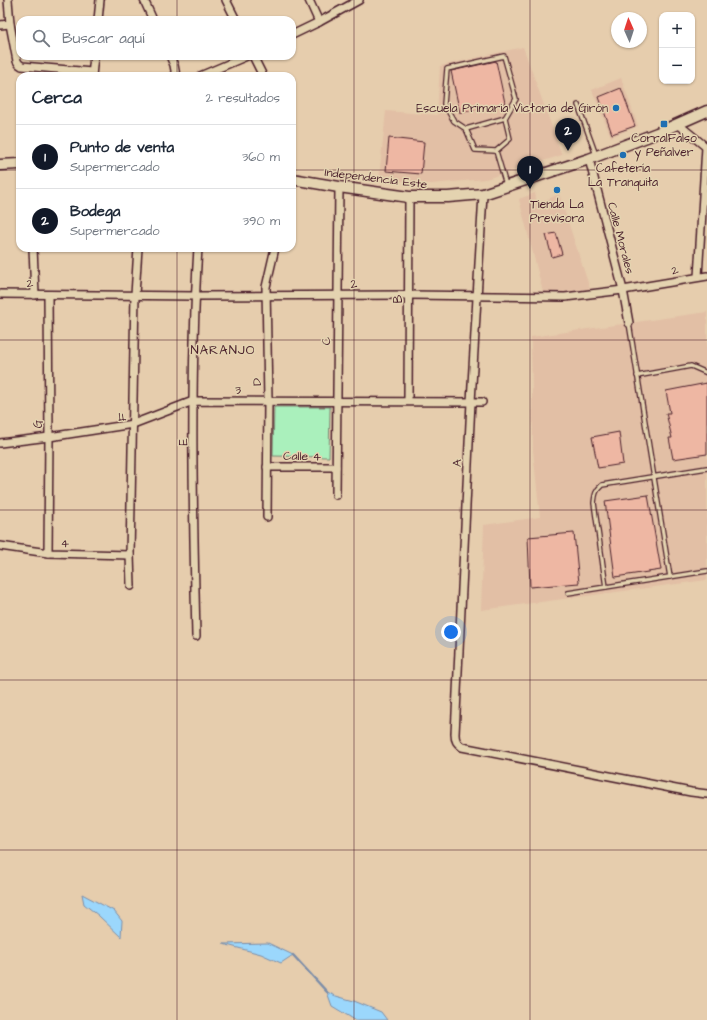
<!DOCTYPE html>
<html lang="es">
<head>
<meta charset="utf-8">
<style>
  body { margin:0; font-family:"Architects Daughter",sans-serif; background:#f6f6f7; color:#1f2937 }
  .controls { position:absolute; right:12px; top:12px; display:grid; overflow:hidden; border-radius:8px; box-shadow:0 1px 3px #0004 }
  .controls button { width:36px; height:36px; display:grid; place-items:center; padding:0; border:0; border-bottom:1px solid #e0e1e3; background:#fff; color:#1f2937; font:20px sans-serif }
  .compass { position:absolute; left:611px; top:12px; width:36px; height:36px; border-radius:50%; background:#fff; box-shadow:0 1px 3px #0004; rotate:357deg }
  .you { position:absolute; left:451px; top:632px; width:14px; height:14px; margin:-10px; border:3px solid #fff; border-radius:50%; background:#1a73e8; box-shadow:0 0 0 6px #1a73e833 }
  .badge { display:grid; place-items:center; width:26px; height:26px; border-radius:50%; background:#111827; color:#fff; font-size:13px; font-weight:700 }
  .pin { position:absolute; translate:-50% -33px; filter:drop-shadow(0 1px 2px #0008) }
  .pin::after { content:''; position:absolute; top:21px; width:14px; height:12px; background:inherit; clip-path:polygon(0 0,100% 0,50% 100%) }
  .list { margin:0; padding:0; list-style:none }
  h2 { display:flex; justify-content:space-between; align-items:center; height:52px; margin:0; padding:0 16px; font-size:17px }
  h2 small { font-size:13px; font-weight:400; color:#747a83 }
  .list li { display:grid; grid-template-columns:26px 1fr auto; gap:12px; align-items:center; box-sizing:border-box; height:64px; padding:0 16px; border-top:1px solid #e0e1e3 }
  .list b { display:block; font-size:15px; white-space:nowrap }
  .list p { margin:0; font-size:13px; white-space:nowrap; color:#747a83 }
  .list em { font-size:13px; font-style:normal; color:#747a83 }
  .icon { flex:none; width:22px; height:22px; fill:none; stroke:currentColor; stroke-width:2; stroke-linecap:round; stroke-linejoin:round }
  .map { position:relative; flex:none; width:707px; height:1020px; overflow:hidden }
  .search { position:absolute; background:#fff; box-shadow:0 1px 3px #0004; left:16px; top:16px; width:280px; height:44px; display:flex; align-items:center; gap:10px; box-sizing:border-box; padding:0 14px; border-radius:12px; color:#747a83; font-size:15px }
  .panel { position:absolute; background:#fff; box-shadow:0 1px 3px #0004; left:16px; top:72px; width:280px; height:180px; border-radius:12px }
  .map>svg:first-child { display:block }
  .built { fill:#e2bfa5 }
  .green { fill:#aaf0bc; stroke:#7a8874 }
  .water { fill:#9bd7fc; stroke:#7b8da8 }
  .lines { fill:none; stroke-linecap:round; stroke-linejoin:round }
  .stream { stroke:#7b8da8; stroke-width:2.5 }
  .building { fill:#eeb7a3; stroke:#4a1f2b }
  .lane-casing { stroke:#4a1f2b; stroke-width:6 }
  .street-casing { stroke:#4a1f2b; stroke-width:10 }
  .secondary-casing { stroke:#4a1f2b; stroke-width:13 }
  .lane { stroke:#e4d3b0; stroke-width:3.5 }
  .street { stroke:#e4d3b0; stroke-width:7 }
  .secondary { stroke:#e4d3b0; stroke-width:10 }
  .grid { fill:none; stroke:#4a1f2b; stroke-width:1; stroke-opacity:0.55 }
  .poi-dot { fill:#1f6fb2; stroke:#e4d3b0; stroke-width:1.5 }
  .labels { text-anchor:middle; stroke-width:3; stroke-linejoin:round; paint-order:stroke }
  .poi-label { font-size:12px; fill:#4a1f2b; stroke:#e4d3b0 }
  .street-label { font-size:12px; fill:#4a1f2b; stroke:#e4d3b0 }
  .neighbourhood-label { font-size:13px; letter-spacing:1px; fill:#4a1f2b; stroke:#e4d3b0 }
</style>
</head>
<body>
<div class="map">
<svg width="707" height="1020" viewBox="0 0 707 1020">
  <rect width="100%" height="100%" fill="#e6cdad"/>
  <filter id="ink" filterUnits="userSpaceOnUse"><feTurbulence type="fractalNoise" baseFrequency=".025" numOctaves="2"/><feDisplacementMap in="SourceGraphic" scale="8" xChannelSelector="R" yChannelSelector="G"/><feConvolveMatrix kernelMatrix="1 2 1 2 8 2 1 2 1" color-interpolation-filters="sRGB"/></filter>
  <g filter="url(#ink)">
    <g class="built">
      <polygon points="523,47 562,155 486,179 431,184 379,179 386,111 437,115 440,66"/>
      <polygon points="621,78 638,126 611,137 592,90"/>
      <polygon points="535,193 537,204 559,194 590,289 572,292 543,292 519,199"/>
      <polygon points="707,312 707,580 481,610 484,525 540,517 533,450 531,337"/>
    </g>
    <polygon class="green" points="274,407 330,407 329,457 273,456"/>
    <g class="water">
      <polygon points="82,894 114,911 122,921 121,937 99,916 84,904"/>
      <polygon points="268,943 293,955 281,963 261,954 223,944"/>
      <polygon points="327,992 336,996 354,1001 381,1012 387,1020 355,1020 332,1006"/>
    </g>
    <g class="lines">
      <polyline class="stream" points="293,955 327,992"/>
    </g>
    <g class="building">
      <polygon points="496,61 505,103 460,113 451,71"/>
      <polygon points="621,88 635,126 612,134 599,97"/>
      <polygon points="389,138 424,142 421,174 386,171"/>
      <polygon points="556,233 562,254 552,257 546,235"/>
      <polygon points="707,383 707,454 673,459 669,438 672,438 666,413 670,413 666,391"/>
      <polygon points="619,432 623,464 598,468 592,437"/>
      <polygon points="648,495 661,570 615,577 605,501"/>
      <polygon points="574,533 579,583 530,587 528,537"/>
    </g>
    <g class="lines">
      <g class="lane-casing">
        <g id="lane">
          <polyline points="578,105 596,155"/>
          <polyline points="466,129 505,118"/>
          <polyline points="496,151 475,150 466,129 454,121 444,104 447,69 504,56 516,99 505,118 510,139 496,151 506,185"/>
          <polyline points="629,323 670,577"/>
          <polyline points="637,376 691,366 707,373"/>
          <path d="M 606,587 L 594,503 C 595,495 595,491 602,485 L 707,468"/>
          <polyline points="568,593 707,571"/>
        </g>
      </g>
      <g class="street-casing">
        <g id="street">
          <polyline points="8,0 10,24 17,61 19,64 22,66 92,72"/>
          <polyline points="144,0 153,20"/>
          <polyline points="226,0 236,20"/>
          <polyline points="309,0 319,22"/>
          <polyline points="98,20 100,0"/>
          <polyline points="0,25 10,24"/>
          <polyline points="292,35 319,22 359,0"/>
          <polyline points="170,56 174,65 176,76"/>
          <polyline points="253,56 263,76"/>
          <polyline points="92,76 94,56"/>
          <polyline points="200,76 247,56"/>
          <polyline points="678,124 706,147 707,147"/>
          <polyline points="589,159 623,290 629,323"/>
          <path d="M 483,194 L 471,402 L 455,734 C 455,741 457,743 462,747 L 691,792 L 707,794"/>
          <polyline points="33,248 35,295"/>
          <polyline points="698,277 706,147"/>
          <polyline points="0,294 195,296 409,295 565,297 623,290 707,276"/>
          <polyline points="408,401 409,197"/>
          <polyline points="0,443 49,437 133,424 193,401 482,402"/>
          <polyline points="267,467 336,467"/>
          <polyline points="336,495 339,187"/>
          <polyline points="267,517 268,401 266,287 275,248"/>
          <polyline points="0,546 48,553 130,555"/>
          <polyline points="48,553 49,437 48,295"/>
          <polyline points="131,586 130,555 135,295 138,248"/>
          <path d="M 196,636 C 193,508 190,377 198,248"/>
        </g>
      </g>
      <g class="secondary-casing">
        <g id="secondary">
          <polyline points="0,165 20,164"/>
          <polyline points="292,179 339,187 409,197 448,197 483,194 589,159 657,133 707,111"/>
        </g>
      </g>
      <use href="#lane" class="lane"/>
      <use href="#street" class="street"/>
      <use href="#secondary" class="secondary"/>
    </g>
  </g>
  <path class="grid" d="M 177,0 L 177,20M 354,0 L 354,1020M 530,0 L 530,1020M 177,56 L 177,76M 0,170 L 20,170M 292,170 L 707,170M 177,248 L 177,1020M 0,340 L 707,340M 0,510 L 707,510M 0,680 L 707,680M 0,850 L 707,850"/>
  <g class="poi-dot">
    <circle cx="616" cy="108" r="4"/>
    <rect x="660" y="120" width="8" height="8" rx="2"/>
    <circle cx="623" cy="155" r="4"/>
    <circle cx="557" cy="190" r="4"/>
  </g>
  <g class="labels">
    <g class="poi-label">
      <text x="608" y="112" text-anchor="end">Escuela Primaria Victoria de Girón</text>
      <text x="664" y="142">CorralFalso<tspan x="664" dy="14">y Peñalver</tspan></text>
      <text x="623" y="172">Cafetería<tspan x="623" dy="14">La Tranquita</tspan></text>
      <text x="557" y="208">Tienda La<tspan x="557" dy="14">Previsora</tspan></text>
    </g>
    <g class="street-label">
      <text transform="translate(376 178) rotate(7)" y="4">Independencia Este</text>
      <text transform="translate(621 238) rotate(75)" y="4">Calle Morales</text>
      <text transform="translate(675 270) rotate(-10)" y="4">2</text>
      <text transform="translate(30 283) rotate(1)" y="4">2</text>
      <text x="354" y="288">2</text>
      <text transform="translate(398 299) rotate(-90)" y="4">B</text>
      <text transform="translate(326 341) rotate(-89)" y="4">C</text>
      <text transform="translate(257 382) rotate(-91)" y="4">D</text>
      <text x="238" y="394">3</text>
      <text transform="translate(122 417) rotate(-89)" y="4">F</text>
      <text transform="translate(38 424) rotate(-90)" y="4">G</text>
      <text transform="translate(183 442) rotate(-90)" y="4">E</text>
      <text transform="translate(302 456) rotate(1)" y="4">Calle 4</text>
      <text transform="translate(457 463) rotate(-87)" y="4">A</text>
      <text transform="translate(65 543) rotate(1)" y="4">4</text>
    </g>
    <g class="neighbourhood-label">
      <text x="223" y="354">NARANJO</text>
    </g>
  </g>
</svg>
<div class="controls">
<button>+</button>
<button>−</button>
</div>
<svg class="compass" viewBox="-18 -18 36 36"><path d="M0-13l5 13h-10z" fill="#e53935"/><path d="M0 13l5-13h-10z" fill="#747a83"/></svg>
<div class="you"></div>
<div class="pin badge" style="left:530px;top:189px">1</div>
<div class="pin badge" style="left:568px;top:151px">2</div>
<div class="search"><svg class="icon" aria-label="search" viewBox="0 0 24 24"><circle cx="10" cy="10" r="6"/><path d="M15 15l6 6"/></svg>Buscar aquí</div>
<section class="panel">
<h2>Cerca<small>2 resultados</small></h2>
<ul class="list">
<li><span class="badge">1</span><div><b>Punto de venta</b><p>Supermercado</p></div><em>360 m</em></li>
<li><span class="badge">2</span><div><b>Bodega</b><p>Supermercado</p></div><em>390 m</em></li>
</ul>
</section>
</div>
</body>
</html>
